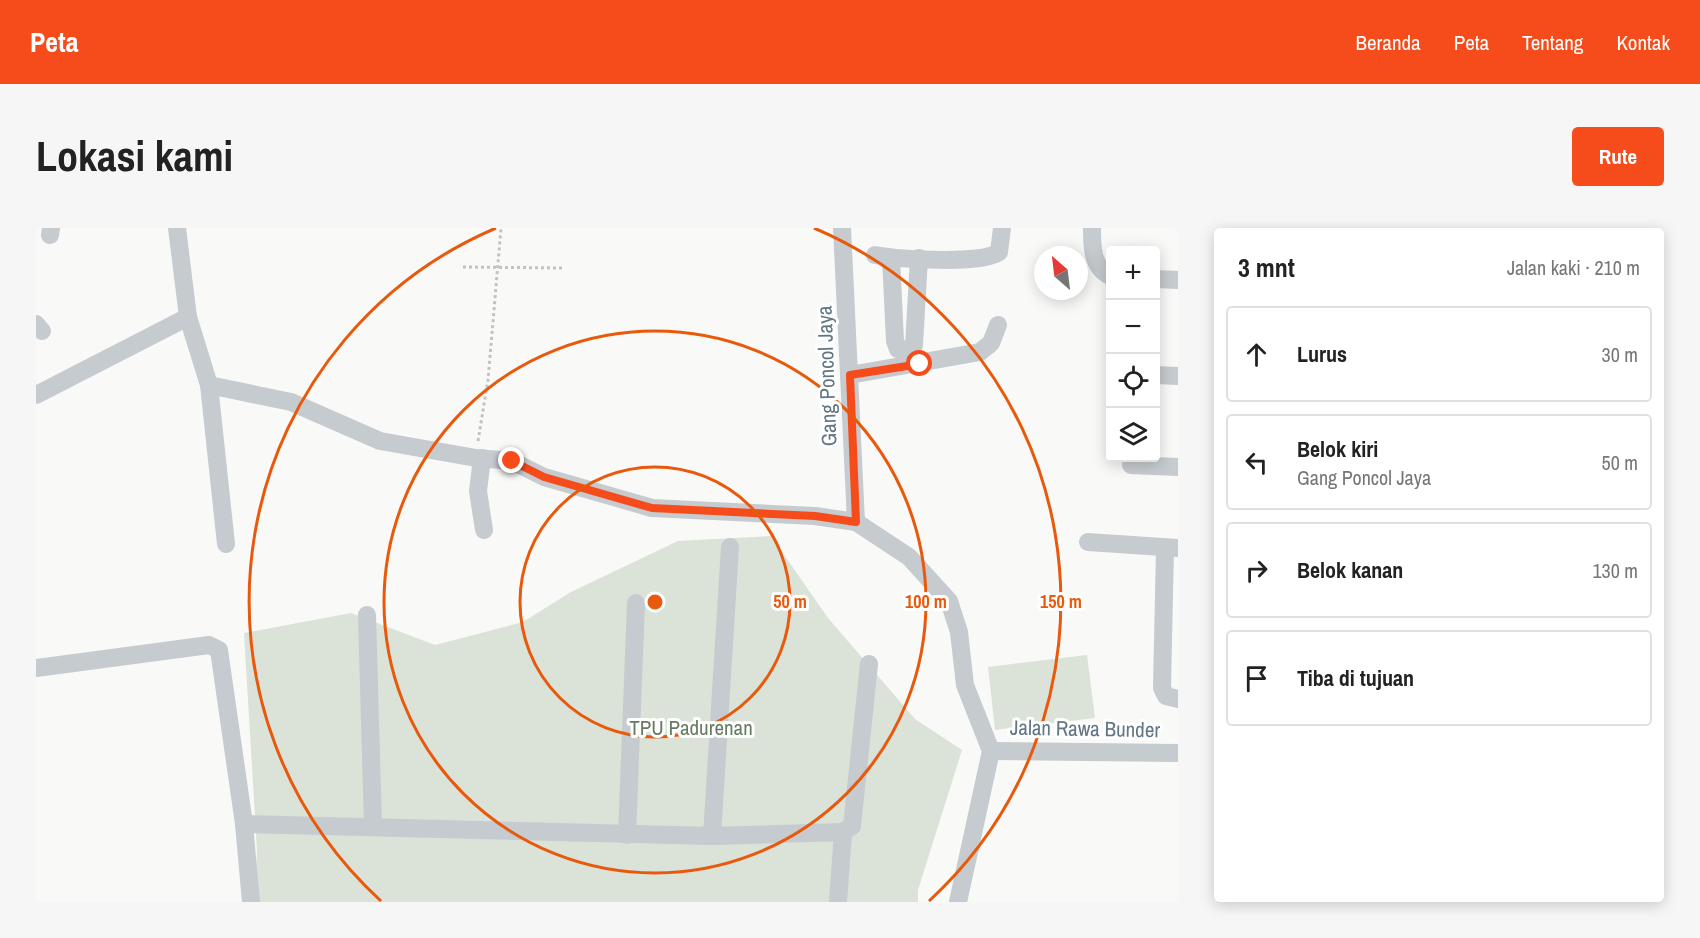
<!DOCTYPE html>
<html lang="id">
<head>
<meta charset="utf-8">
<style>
  body { margin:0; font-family:"Archivo Narrow",sans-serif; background:#f6f6f6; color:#222 }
  .controls { position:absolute; right:18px; top:18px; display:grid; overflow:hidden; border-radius:6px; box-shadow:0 3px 15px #0003 }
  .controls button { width:54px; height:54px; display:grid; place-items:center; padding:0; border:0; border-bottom:2px solid #e0e0e0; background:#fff; color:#222; font:30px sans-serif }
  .compass { position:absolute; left:998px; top:18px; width:54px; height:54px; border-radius:50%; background:#fff; box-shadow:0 3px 15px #0003; rotate:332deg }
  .stop { position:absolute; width:18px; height:18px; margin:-14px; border:4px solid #f64b1a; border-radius:50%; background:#fff }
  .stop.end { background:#f64b1a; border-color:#fff; box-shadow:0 2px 6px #0008 }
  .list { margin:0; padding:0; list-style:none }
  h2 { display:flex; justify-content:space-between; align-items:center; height:78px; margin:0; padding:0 24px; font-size:26px }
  h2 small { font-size:20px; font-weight:400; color:#767676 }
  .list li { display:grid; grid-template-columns:39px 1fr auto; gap:18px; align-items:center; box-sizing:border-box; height:96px; margin:0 12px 12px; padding:0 12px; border:2px solid #e0e0e0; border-radius:6px }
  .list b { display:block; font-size:22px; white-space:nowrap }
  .list p { margin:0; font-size:20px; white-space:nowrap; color:#767676 }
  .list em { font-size:20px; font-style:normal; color:#767676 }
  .icon { flex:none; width:33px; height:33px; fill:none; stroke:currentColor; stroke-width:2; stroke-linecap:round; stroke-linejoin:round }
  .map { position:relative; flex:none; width:1142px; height:674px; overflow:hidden; border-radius:6px }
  header { display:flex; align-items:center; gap:36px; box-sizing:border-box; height:84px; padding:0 30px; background:#f64b1a; color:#fff }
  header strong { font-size:28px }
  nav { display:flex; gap:33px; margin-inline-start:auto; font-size:21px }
  .intro { display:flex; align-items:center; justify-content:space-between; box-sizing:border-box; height:144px; padding:0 36px }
  h1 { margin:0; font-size:42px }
  .button { padding:15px 27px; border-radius:6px; background:#f64b1a; color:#fff; font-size:21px; font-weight:700 }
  main { display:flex; gap:36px; padding:0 36px }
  aside { flex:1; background:#fff; border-radius:6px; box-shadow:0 3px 15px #0003 }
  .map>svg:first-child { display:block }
  .green { fill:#dbe2d7 }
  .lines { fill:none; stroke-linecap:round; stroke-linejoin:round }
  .path { stroke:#c0c3c5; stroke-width:3; stroke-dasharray:3 3; stroke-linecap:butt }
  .minor { stroke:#c6cbcf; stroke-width:18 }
  .route { stroke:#f64b1a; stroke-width:8 }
  .ring { fill:none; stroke:#e8590c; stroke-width:3 }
  .labels { text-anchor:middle; stroke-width:6; stroke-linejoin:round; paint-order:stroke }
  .street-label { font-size:21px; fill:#617685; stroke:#fff }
  .park-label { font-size:21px; fill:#667b61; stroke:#fff }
  .centre { fill:#e8590c; stroke:#fff; stroke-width:3 }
  .ring-label { font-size:18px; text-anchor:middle; font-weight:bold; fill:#e8590c; stroke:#fff; stroke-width:6; stroke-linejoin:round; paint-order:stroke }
</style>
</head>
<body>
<header>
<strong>Peta</strong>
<nav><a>Beranda</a><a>Peta</a><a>Tentang</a><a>Kontak</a></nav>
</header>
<div class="intro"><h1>Lokasi kami</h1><a class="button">Rute</a></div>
<main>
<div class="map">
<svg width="1142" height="674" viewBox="0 0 1142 674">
  <rect width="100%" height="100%" fill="#f9f9f7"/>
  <g class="green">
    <polygon points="735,308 792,390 879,491 926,522 882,662 882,674 219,674 221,623 208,405 315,385 399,417 487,394 535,364 642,313"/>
    <polygon points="1051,427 1059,490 959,502 952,439"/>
  </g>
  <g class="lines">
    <g class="path">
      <polyline points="427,39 528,40"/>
      <polyline points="442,213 452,152 465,0"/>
    </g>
    <g class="minor">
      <polyline points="141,0 152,89 173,157 255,174 344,213 440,230 476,233 508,249 616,280 779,288 820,294 873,329 913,373 923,404 929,457 955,523 922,674"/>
      <polyline points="806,0 820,294"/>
      <path d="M 1056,0 C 1056,19 1056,39 1074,48"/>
      <polyline points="14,7 15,0"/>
      <path d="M 839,27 C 862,31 947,37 963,24 L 966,0"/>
      <polyline points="855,30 859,113 862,121 871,122 878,117 883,30"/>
      <polyline points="1120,51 1142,52"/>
      <polyline points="0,96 6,103"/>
      <polyline points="814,147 944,124 955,115 962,97"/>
      <polyline points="1120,147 1142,148"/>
      <polyline points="173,157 190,316"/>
      <polyline points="0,167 152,89"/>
      <polyline points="446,230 442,263 448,302"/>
      <polyline points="1095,237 1142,239"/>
      <polyline points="1052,314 1142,320"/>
      <polyline points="1129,320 1126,460 1130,468 1142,471"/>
      <polyline points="331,387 337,599"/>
      <polyline points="0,440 173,417 183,422 208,596 215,674"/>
      <polyline points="955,523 1142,525"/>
      <polyline points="208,596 676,608 807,604 816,598 833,436"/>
      <polyline points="591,607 600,375"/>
      <polyline points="676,608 694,319"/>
      <polyline points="802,674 807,604"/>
    </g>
  </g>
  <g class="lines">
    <polyline class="route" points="476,233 508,249 616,280 779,288 820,294 814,147 884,136"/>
  </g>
  <g class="ring">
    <circle cx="619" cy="374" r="135"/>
    <circle cx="619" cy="374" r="271"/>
    <path d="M345 673A406 406 0 0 1 460 0M778 0A406 406 0 0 1 893 673"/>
  </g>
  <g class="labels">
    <g class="street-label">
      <text transform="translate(791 148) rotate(-92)" y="7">Gang Poncol Jaya</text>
      <text transform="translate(1049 501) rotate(1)" y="7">Jalan Rawa Bunder</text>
    </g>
    <g class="park-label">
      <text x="655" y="507">TPU Padurenan</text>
    </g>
  </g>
  <circle cx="619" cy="374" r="9" class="centre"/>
  <g class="ring-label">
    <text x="754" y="380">50 m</text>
    <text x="890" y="380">100 m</text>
    <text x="1025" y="380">150 m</text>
  </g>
</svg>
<div class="controls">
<button>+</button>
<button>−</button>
<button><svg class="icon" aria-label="locate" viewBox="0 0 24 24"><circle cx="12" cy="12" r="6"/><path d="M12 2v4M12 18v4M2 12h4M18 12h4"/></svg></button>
<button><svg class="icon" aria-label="layers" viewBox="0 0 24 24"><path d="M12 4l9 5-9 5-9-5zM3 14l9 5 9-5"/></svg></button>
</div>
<svg class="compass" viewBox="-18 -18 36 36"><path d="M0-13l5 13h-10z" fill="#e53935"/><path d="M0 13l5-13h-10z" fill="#767676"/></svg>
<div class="stop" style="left:884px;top:136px"></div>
<div class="stop end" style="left:476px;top:233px"></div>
</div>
<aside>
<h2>3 mnt<small>Jalan kaki · 210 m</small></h2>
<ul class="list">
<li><svg class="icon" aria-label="ahead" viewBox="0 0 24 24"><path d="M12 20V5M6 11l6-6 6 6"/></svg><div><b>Lurus</b></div><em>30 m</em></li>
<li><svg class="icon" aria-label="left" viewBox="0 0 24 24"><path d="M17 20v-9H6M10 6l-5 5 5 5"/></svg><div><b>Belok kiri</b><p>Gang Poncol Jaya</p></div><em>50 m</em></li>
<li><svg class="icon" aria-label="right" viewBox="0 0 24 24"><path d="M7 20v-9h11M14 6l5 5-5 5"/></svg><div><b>Belok kanan</b></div><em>130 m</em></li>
<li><svg class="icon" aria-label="arrive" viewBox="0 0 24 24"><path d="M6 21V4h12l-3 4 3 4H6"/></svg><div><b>Tiba di tujuan</b></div></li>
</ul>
</aside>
</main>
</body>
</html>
